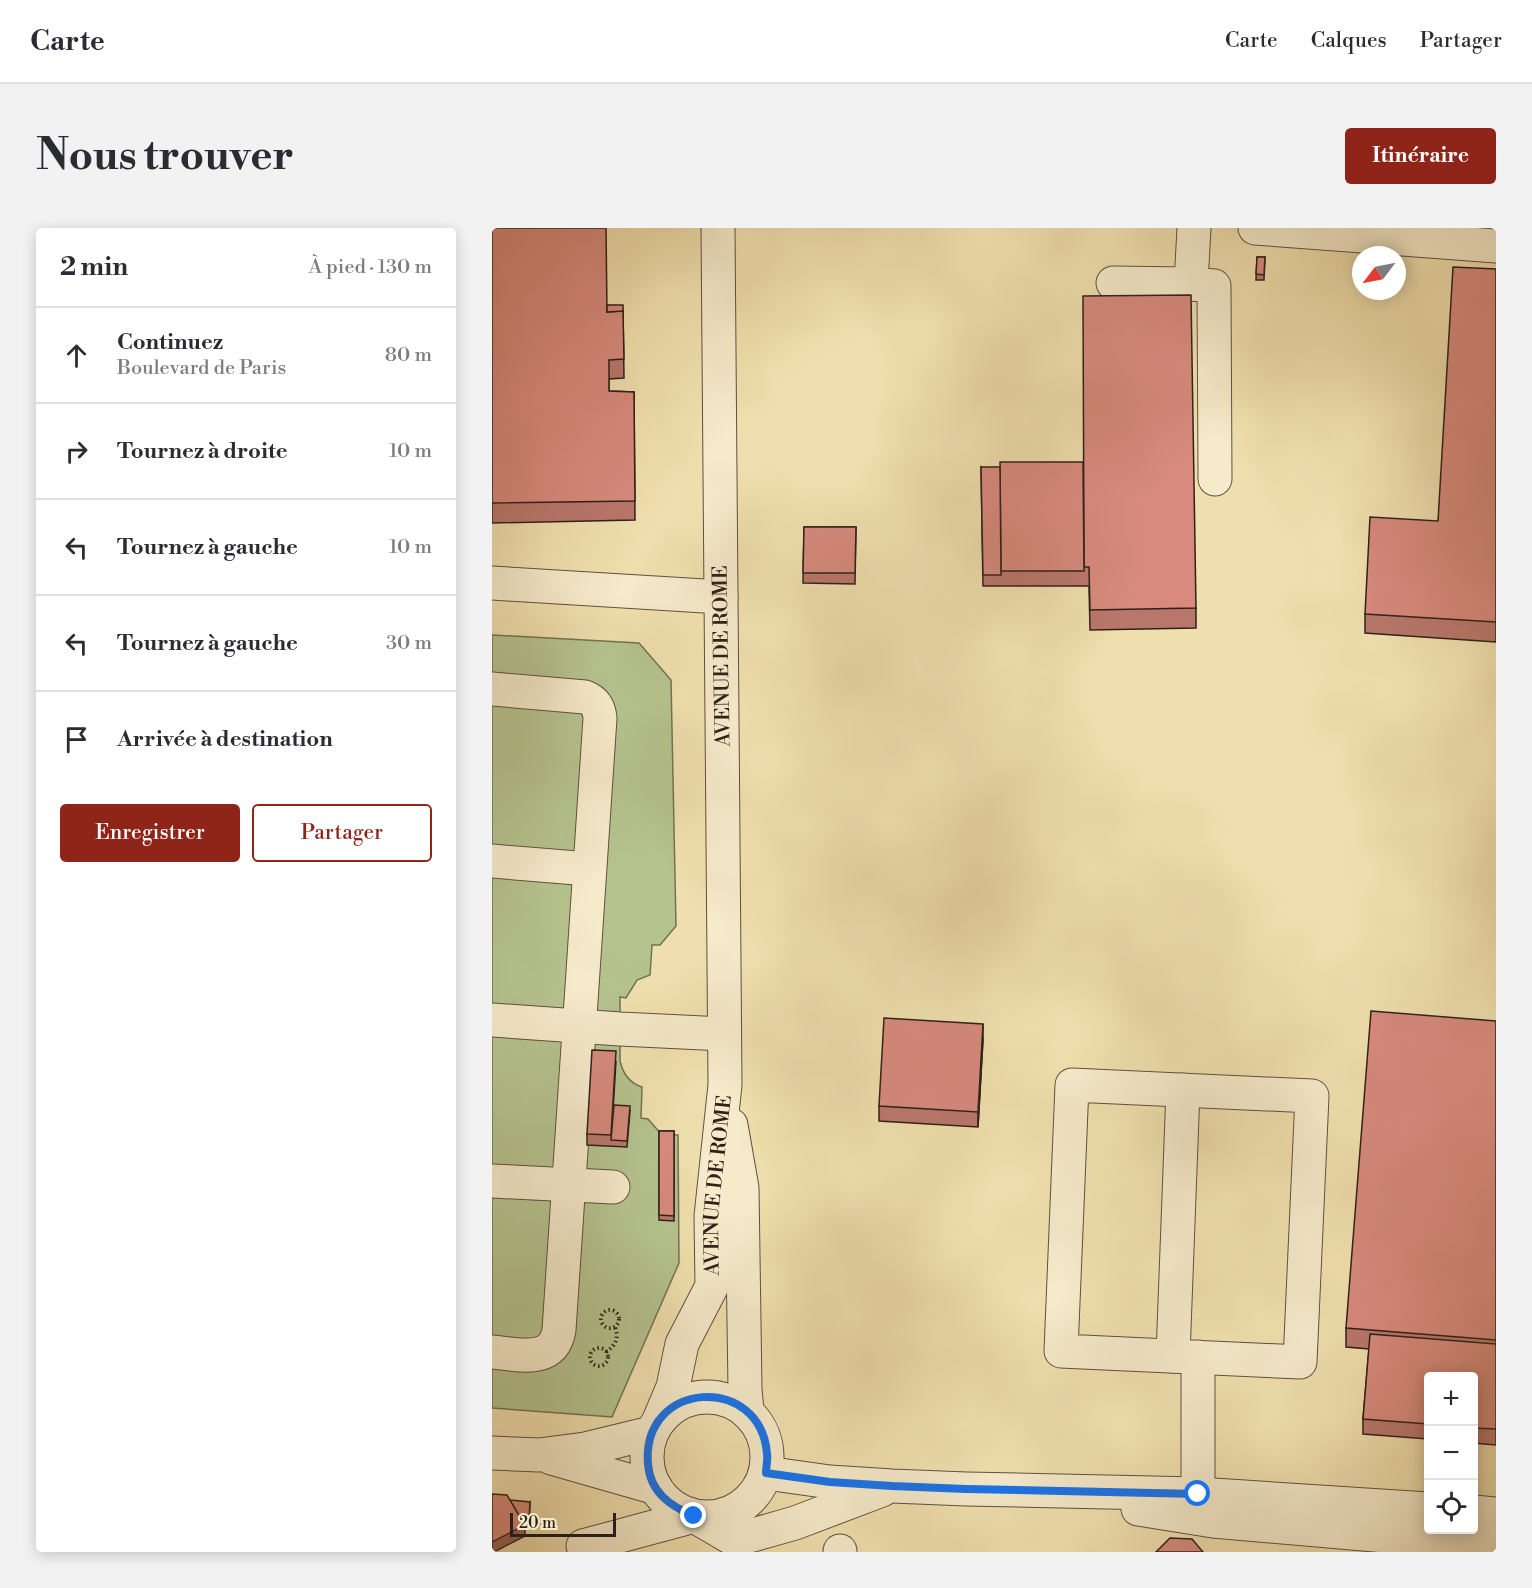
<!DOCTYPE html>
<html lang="fr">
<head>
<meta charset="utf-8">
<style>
  body { margin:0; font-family:"Libre Bodoni",serif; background:#f2f2f3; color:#2b2b33 }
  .controls { position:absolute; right:18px; bottom:18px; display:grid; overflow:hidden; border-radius:6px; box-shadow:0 3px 15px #0003 }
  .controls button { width:54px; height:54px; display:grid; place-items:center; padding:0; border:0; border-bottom:2px solid #e1e1e2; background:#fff; color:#2b2b33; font:30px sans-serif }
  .compass { position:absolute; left:860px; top:18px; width:54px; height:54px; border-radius:50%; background:#fff; box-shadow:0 3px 15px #0003; rotate:238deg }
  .scale { position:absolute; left:18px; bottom:15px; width:106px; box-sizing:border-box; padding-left:6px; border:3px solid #2f201a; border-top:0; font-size:16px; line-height:21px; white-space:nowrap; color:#2f201a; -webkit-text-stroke:4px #f5eaca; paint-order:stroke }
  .stop { position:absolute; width:18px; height:18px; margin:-14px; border:4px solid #1a73e8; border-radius:50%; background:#fff }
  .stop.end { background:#1a73e8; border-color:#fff; box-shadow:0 2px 6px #0008 }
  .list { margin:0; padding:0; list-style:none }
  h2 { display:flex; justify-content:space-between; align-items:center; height:78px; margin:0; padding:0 24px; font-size:26px }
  h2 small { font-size:20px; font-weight:400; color:#7c7c81 }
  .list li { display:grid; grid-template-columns:39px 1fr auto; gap:18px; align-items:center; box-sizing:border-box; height:96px; padding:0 24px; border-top:2px solid #e1e1e2 }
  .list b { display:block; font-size:22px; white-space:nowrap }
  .list p { margin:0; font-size:20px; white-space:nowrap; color:#7c7c81 }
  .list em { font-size:20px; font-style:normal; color:#7c7c81 }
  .actions { display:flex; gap:12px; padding:18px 24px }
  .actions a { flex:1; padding:14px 0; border:2px solid #8f2418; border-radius:6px; text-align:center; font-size:21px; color:#8f2418 }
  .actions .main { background:#8f2418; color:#fff }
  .icon { flex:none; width:33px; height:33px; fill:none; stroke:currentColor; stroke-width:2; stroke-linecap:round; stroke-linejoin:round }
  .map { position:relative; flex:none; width:1004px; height:1324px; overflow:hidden; border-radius:6px }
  header { display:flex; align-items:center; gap:36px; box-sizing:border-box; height:84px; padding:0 30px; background:#fff; border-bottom:2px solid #e1e1e2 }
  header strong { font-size:28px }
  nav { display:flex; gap:33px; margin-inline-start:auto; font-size:21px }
  .intro { display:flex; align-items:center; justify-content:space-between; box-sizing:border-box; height:144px; padding:0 36px }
  h1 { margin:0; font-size:42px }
  .button { padding:15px 27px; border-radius:6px; background:#8f2418; color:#fff; font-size:21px; font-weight:700 }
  main { display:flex; gap:36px; padding:0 36px }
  aside { flex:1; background:#fff; border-radius:6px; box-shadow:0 3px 15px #0003 }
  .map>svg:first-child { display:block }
  .green { fill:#b5c38e; stroke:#727254; stroke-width:1.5 }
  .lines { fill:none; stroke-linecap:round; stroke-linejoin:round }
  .minor-casing { stroke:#5f503f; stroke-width:35 }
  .path { stroke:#2f201a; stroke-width:4; stroke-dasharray:1.5 3; stroke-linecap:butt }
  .minor { stroke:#f5eaca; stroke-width:33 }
  .wall { fill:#b9776c; stroke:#2f201a; stroke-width:1.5 }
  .shaded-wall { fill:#966158; stroke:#2f201a; stroke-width:1.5 }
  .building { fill:#d78a7d; stroke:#2f201a; stroke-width:1.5 }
  .route { stroke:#1a73e8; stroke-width:8 }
  .labels { text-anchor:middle; stroke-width:4.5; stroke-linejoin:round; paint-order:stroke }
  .street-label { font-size:20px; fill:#2f201a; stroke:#f5eaca }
</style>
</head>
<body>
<header>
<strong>Carte</strong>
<nav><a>Carte</a><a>Calques</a><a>Partager</a></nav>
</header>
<div class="intro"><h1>Nous trouver</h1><a class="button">Itinéraire</a></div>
<main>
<aside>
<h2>2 min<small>À pied · 130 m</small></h2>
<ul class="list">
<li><svg class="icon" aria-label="ahead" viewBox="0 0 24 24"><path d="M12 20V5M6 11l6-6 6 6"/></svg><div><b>Continuez</b><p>Boulevard de Paris</p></div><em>80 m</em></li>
<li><svg class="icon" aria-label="right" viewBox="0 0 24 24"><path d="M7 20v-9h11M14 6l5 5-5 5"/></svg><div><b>Tournez à droite</b></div><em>10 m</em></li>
<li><svg class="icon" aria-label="left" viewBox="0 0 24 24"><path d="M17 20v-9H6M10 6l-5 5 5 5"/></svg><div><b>Tournez à gauche</b></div><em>10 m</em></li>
<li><svg class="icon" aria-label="left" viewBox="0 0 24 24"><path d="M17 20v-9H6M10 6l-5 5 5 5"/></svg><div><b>Tournez à gauche</b></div><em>30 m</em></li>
<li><svg class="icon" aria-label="arrive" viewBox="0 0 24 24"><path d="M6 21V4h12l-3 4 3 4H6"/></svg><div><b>Arrivée à destination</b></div></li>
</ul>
<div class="actions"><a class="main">Enregistrer</a><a>Partager</a></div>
</aside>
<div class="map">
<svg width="1004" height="1324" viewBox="0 0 1004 1324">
  <rect width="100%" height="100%" fill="#f0dfae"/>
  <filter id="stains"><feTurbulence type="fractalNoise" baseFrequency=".00333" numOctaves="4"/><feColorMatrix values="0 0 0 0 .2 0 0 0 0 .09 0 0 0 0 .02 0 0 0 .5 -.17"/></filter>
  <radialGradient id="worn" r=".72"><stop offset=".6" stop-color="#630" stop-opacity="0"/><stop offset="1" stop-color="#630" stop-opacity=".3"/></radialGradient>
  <path class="green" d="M 0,407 L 147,415 L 179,452 L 184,698 L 168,717 L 160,717 L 158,747 L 145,752 L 134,770 L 128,769 L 128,833 C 131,846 137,855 150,859 L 149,890 L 156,891 L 170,907 L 186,907 L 187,1035 L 120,1189 L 0,1180 Z"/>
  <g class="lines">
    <g class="minor-casing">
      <g id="minor">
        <polyline points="702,0 699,56 722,58 723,251"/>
        <polyline points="763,0 1004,18"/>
        <polyline points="621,55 699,56"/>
        <polyline points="0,355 229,369"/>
        <path d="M 0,461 L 93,469 C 103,473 107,479 108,490 L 67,1102 C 61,1137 26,1126 0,1124"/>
        <polyline points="0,633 97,641"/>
        <polyline points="0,792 128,801 232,806"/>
        <polygon points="580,857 820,868 808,1134 569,1123"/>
        <polyline points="239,897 250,960 253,1161 255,1183"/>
        <polyline points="0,953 121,959"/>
        <polyline points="681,1128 691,862"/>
        <circle cx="215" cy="1229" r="60"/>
        <path id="s1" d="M 167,1192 L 181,1159 L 190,1116 L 220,1058 L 219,988 L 233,857 L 226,0"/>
        <polyline points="0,1225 47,1227 93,1221 159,1205"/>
        <polyline points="59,1230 164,1260"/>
        <polyline points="274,1245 338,1254 400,1258 474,1261 706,1266 936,1281"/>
        <polyline points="692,1279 700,1279 706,1266 706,1129"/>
        <polyline points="646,1281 721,1293 951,1313 1004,1314"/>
        <polyline points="982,1284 1004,1286"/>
        <polyline points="91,1318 202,1288 243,1312 303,1295 390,1262"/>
        <polyline points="348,1323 348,1324"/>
      </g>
    </g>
    <g class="path">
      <circle cx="118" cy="1091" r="9"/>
      <circle cx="107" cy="1129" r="9"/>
      <path d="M 114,1124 C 124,1117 127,1110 123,1099"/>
    </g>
    <use href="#minor" class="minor"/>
  </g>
  <g class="wall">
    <polygon points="0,0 115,77 131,82 132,150 117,151 117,163 142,164 143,292 0,295"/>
    <polygon points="765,29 773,29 772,52 764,52"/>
    <polygon points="1004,41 1004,414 873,405 873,386 946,293"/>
    <polygon points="489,239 704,380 704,400 598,402 597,358 491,358"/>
    <polygon points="312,299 364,299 363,356 311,355"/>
    <polygon points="1004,793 1004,1217 981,1215 981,1149 936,1149 936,1211 871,1206 871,1191 877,1121 854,1119 854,1100"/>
    <polygon points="491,811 486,899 387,893 387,878"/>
    <polygon points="124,833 120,900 138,883 135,919 95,917 95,906"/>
    <polygon points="167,903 182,903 182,993 167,992"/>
  </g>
  <g class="shaded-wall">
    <polygon points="491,796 491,811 486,899 486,884"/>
    <polygon points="38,1274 37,1298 33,1301 33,1308 2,1324 0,1324 0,1314"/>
  </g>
  <g class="building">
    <polygon points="0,0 114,0 115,84 131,83 132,131 117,132 117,163 142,164 143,273 0,275"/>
    <polygon points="765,29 773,29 772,47 764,46"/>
    <polygon points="961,39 1004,41 1004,394 873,386 878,289 946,293"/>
    <polygon points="699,67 704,380 598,382 597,339 592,339 591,68"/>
    <polygon points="115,77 131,77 131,83 115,84"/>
    <polygon points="508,234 591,234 592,343 509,343"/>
    <polygon points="489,239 508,239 509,347 491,347"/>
    <polygon points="312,299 364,299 363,345 311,345"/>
    <polygon points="879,783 1004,793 1004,1112 854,1100"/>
    <polygon points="392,790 491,796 486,884 387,878"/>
    <polygon points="100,822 124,823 119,907 95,906"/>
    <polygon points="122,877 138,878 135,913 119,912"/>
    <polygon points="167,903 182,903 182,988 167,987"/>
    <polygon points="878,1106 1004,1116 1004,1201 981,1200 981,1149 936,1149 936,1196 871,1191"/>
    <polygon points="0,1266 15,1267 33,1297 0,1314"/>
    <polygon points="18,1272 38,1274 37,1293 32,1296"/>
    <polygon points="678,1310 700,1311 711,1324 664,1324"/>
  </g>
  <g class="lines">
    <path class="route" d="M 202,1288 C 178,1278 158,1264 156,1236 C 149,1152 269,1145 275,1226 C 276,1232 274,1239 274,1245 L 338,1254 L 400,1258 L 474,1261 L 706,1266"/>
  </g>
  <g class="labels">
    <g class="street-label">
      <text transform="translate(229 428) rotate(-91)" y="7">AVENUE DE ROME</text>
      <text dy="7" stroke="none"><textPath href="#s1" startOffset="246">AVENUE DE ROME</textPath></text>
    </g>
  </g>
  <rect width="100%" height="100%" filter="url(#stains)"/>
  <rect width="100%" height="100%" fill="url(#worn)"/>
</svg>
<div class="controls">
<button>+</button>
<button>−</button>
<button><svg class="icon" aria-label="locate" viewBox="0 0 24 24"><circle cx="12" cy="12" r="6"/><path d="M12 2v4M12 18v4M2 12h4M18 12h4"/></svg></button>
</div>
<svg class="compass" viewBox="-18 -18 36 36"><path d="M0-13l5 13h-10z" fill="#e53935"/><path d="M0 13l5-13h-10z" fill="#7c7c81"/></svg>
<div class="scale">20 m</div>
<div class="stop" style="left:706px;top:1266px"></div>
<div class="stop end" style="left:202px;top:1288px"></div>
</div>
</main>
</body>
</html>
